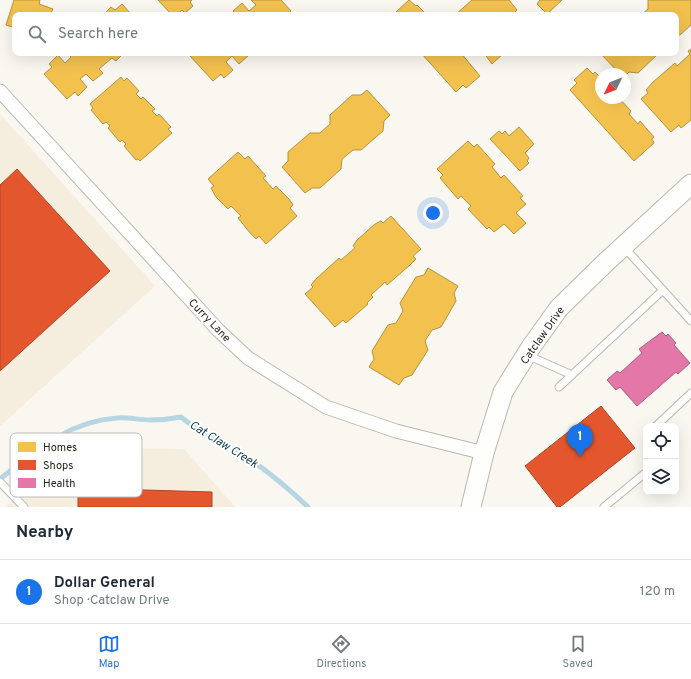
<!DOCTYPE html>
<html lang="en">
<head>
<meta charset="utf-8">
<style>
  body { margin:0; font-family:Overpass,sans-serif; background:#f2f2f3; color:#1f2937 }
  .controls { position:absolute; right:12px; bottom:12px; display:grid; overflow:hidden; border-radius:8px; box-shadow:0 4px 16px #0002 }
  .controls button { width:36px; height:36px; display:grid; place-items:center; padding:0; border:0; border-bottom:1px solid #e0e1e3; background:#fff; color:#1f2937; font:20px sans-serif }
  .compass { position:absolute; left:595px; top:68px; width:36px; height:36px; border-radius:50%; background:#fff; box-shadow:0 4px 16px #0002; rotate:227deg }
  .you { position:absolute; left:433px; top:213px; width:14px; height:14px; margin:-10px; border:3px solid #fff; border-radius:50%; background:#1a73e8; box-shadow:0 0 0 6px #1a73e833 }
  .badge { display:grid; place-items:center; width:26px; height:26px; border-radius:50%; background:#1a73e8; color:#fff; font-size:13px; font-weight:700 }
  .pin { position:absolute; translate:-50% -33px; filter:drop-shadow(0 1px 2px #0008) }
  .pin::after { content:''; position:absolute; top:21px; width:14px; height:12px; background:inherit; clip-path:polygon(0 0,100% 0,50% 100%) }
  .list { margin:0; padding:0; list-style:none }
  h2 { display:flex; justify-content:space-between; align-items:center; height:52px; margin:0; padding:0 16px; font-size:17px }
  h2 small { font-size:13px; font-weight:400; color:#747a83 }
  .list li { display:grid; grid-template-columns:26px 1fr auto; gap:12px; align-items:center; box-sizing:border-box; height:64px; padding:0 16px; border-top:1px solid #e0e1e3 }
  .list b { display:block; font-size:15px; white-space:nowrap }
  .list p { margin:0; font-size:13px; white-space:nowrap; color:#747a83 }
  .list em { font-size:13px; font-style:normal; color:#747a83 }
  .icon { flex:none; width:22px; height:22px; fill:none; stroke:currentColor; stroke-width:2; stroke-linecap:round; stroke-linejoin:round }
  .map { position:relative; flex:none; width:691px; height:507px; overflow:hidden }
  .search { position:absolute; background:#fff; box-shadow:0 4px 16px #0002; left:12px; right:12px; top:12px; height:44px; display:flex; align-items:center; gap:10px; box-sizing:border-box; padding:0 14px; border-radius:8px; color:#747a83; font-size:15px }
  .sheet { height:116px; background:#fff }
  nav { display:flex; justify-content:space-around; align-items:center; box-sizing:border-box; height:56px; border-top:1px solid #e0e1e3; background:#fff; font-size:11px; color:#747a83 }
  nav a { display:grid; justify-items:center; gap:2px }
  nav .on { color:#1a73e8 }
  .map>svg:first-child { display:block }
  .built { fill:#f5edde }
  .homes { fill:#f2c14e; stroke:#b59240 }
  .shops { fill:#e4572e; stroke:#ab4729 }
  .health { fill:#e377a8; stroke:#aa5e7f }
  .lines { fill:none; stroke-linecap:round; stroke-linejoin:round }
  .stream { stroke:#b6d6e3; stroke-width:5 }
  .lane-casing { stroke:#bab7b1; stroke-width:9 }
  .street-casing { stroke:#bab7b1; stroke-width:15 }
  .secondary-casing { stroke:#bab7b1; stroke-width:21 }
  .lane { stroke:#fefefd; stroke-width:7 }
  .street { stroke:#fefefd; stroke-width:13 }
  .secondary { stroke:#fefefd; stroke-width:19 }
  .labels { text-anchor:middle; stroke-width:4; stroke-linejoin:round; paint-order:stroke }
  .street-label { font-size:11px; fill:#26231e; stroke:#fff }
  .water-label { font-size:12px; font-style:italic; fill:#0c3747; stroke:#fff }
  .key { fill:#fff; stroke:#bebdbc; stroke-width:1 }
  .key-label { font-size:11px; fill:#26231e }
</style>
</head>
<body>
<div class="map">
<svg width="691" height="507" viewBox="0 0 691 507">
  <rect width="100%" height="100%" fill="#faf7f0"/>
  <g class="built">
    <polygon points="0,114 155,286 0,426"/>
    <polygon points="92,448 184,449 235,507 5,507 36,483"/>
  </g>
  <g class="homes">
    <polygon points="14,0 40,0 39,4 53,9 50,15 15,15 15,28 6,25"/>
    <polygon points="158,0 192,0 190,2 193,6 185,13 182,10 177,15 172,15"/>
    <polygon points="251,0 281,0 291,11 286,15 236,15 233,11 242,3 249,11 256,5"/>
    <polygon points="409,0 416,6 417,5 427,15 398,15 396,12"/>
    <polygon points="472,0 509,0 517,10 515,12 518,15 455,15"/>
    <polygon points="540,0 562,0 547,14 537,4"/>
    <polygon points="648,0 691,0 691,25 680,35 676,35 676,15 641,15 648,9"/>
    <polygon points="122,4 132,15 103,15 111,7 115,10"/>
    <polygon points="691,49 691,120 681,128 679,125 671,132 641,99 648,93 646,90 653,82 675,63 677,66 690,54 688,51"/>
    <polygon points="67,53 124,53 116,61 112,58 99,69 103,73 93,81 86,74 80,79 87,87 78,96 75,92 67,99 44,74 52,67 49,64 58,55 65,63 71,57"/>
    <polygon points="193,53 247,53 249,55 239,64 232,56 226,62 233,70 224,78 221,74 213,81 190,56"/>
    <polygon points="421,53 457,53 459,55 461,53 480,76 466,88 463,85 456,92"/>
    <polygon points="484,53 504,53 492,64"/>
    <polygon points="600,53 659,53 638,73 629,72 625,76 625,74 620,74"/>
    <polygon points="587,68 593,74 595,72 601,78 601,98 619,98 631,111 629,114 638,124 640,121 654,137 652,139 654,143 634,161 570,90 577,83 574,80"/>
    <polygon points="121,77 124,81 127,78 139,91 136,94 141,99 143,97 155,109 152,111 157,116 159,114 171,127 168,129 172,133 140,161 138,159 136,160 124,146 126,144 122,140 120,142 108,128 110,126 106,122 103,124 91,110 93,108 90,104"/>
    <polygon points="367,90 390,115 384,121 383,131 361,150 353,150 342,159 341,169 320,188 312,188 305,193 282,167 288,161 288,152 310,133 320,133 330,124 330,115 352,95 361,95"/>
    <polygon points="519,127 534,144 525,153 529,158 527,161 529,163 520,171 490,139 499,131 502,134 505,131 509,136"/>
    <polygon points="468,141 474,147 477,144 495,164 492,167 501,178 504,175 523,196 520,198 526,204 516,213 526,223 514,234 504,224 494,232 489,227 487,229 468,209 471,206 461,196 458,199 440,178 443,175 437,169"/>
    <polygon points="238,152 245,159 248,156 266,176 263,178 273,189 276,186 289,199 293,205 290,208 297,216 266,244 259,236 256,239 251,234 238,218 241,216 231,206 228,209 216,197 211,188 214,186 208,179"/>
    <polygon points="391,216 421,249 413,256 416,259 410,265 387,285 385,282 371,295 373,297 367,303 368,304 346,323 343,320 335,327 305,294 313,287 311,285 316,279 339,258 341,260 355,248 353,246 357,240 375,224 381,221 383,223"/>
    <polygon points="428,268 458,286 454,293 456,301 441,327 432,330 425,341 428,350 412,375 404,378 399,385 369,367 374,359 372,351 388,325 396,323 403,311 400,303 416,277 424,275"/>
  </g>
  <g class="shops">
    <polygon points="17,169 110,271 0,371 0,185"/>
    <polygon points="601,406 635,448 560,507 557,507 525,466"/>
    <polygon points="78,488 212,492 212,507 78,507"/>
  </g>
  <polygon class="health" points="662,332 666,336 668,334 676,343 674,345 690,363 678,374 676,372 637,406 620,387 616,390 607,380 617,371 620,373 642,353 639,349"/>
  <g class="lines">
    <path class="stream" d="M 0,479 C 35,451 69,421 117,418 C 128,417 139,420 151,420 C 161,420 171,419 181,417 C 196,430 214,437 231,447 C 259,464 284,484 308,507"/>
    <g class="lane-casing">
      <g id="lane">
        <polyline points="623,246 691,321"/>
        <polyline points="527,355 572,375"/>
        <polyline points="559,387 663,290"/>
        <polyline points="656,426 691,393"/>
        <polyline points="0,482 24,507"/>
        <polyline points="604,507 644,474"/>
      </g>
    </g>
    <g class="street-casing">
      <polyline id="street" points="0,91 218,330 248,358 326,407 396,431 484,453"/>
    </g>
    <g class="secondary-casing">
      <polyline id="secondary" points="471,507 484,453 503,392 531,347 559,308 605,263 691,184"/>
    </g>
    <use href="#lane" class="lane"/>
    <use href="#street" class="street"/>
    <use href="#secondary" class="secondary"/>
  </g>
  <g class="labels">
    <g class="street-label">
      <text transform="translate(210 320) rotate(46)" y="4">Curry Lane</text>
      <text transform="translate(542 335) rotate(-55)" y="4">Catclaw Drive</text>
    </g>
    <g class="water-label">
      <text transform="translate(224 444) rotate(32)" y="4">Cat Claw Creek</text>
    </g>
  </g>
  <rect x="10" y="433" width="132" height="64" rx="6" class="key"/>
  <rect x="18" y="442" width="18" height="10" fill="#f2c14e"/>
  <rect x="18" y="460" width="18" height="10" fill="#e4572e"/>
  <rect x="18" y="478" width="18" height="10" fill="#e377a8"/>
  <g class="key-label">
    <text x="43" y="451">Homes</text>
    <text x="43" y="469">Shops</text>
    <text x="43" y="487">Health</text>
  </g>
</svg>
<div class="controls">
<button><svg class="icon" aria-label="locate" viewBox="0 0 24 24"><circle cx="12" cy="12" r="6"/><path d="M12 2v4M12 18v4M2 12h4M18 12h4"/></svg></button>
<button><svg class="icon" aria-label="layers" viewBox="0 0 24 24"><path d="M12 4l9 5-9 5-9-5zM3 14l9 5 9-5"/></svg></button>
</div>
<svg class="compass" viewBox="-18 -18 36 36"><path d="M0-13l5 13h-10z" fill="#e53935"/><path d="M0 13l5-13h-10z" fill="#747a83"/></svg>
<div class="you"></div>
<div class="pin badge" style="left:580px;top:457px">1</div>
<div class="search"><svg class="icon" aria-label="search" viewBox="0 0 24 24"><circle cx="10" cy="10" r="6"/><path d="M15 15l6 6"/></svg>Search here</div>
</div>
<section class="sheet">
<h2>Nearby<small></small></h2>
<ul class="list">
<li><span class="badge">1</span><div><b>Dollar General</b><p>Shop · Catclaw Drive</p></div><em>120 m</em></li>
</ul>
</section>
<nav>
<a class="on"><svg class="icon" aria-label="map" viewBox="0 0 24 24"><path d="M3 6l6-2 6 2 6-2v14l-6 2-6-2-6 2zM9 4v14M15 6v14"/></svg>Map</a>
<a><svg class="icon" aria-label="directions" viewBox="0 0 24 24"><path d="M12 3l9 9-9 9-9-9zM9 14v-3h6M13 9l2 2-2 2"/></svg>Directions</a>
<a><svg class="icon" aria-label="saved" viewBox="0 0 24 24"><path d="M7 4h10v16l-5-4-5 4z"/></svg>Saved</a>
</nav>
</body>
</html>
